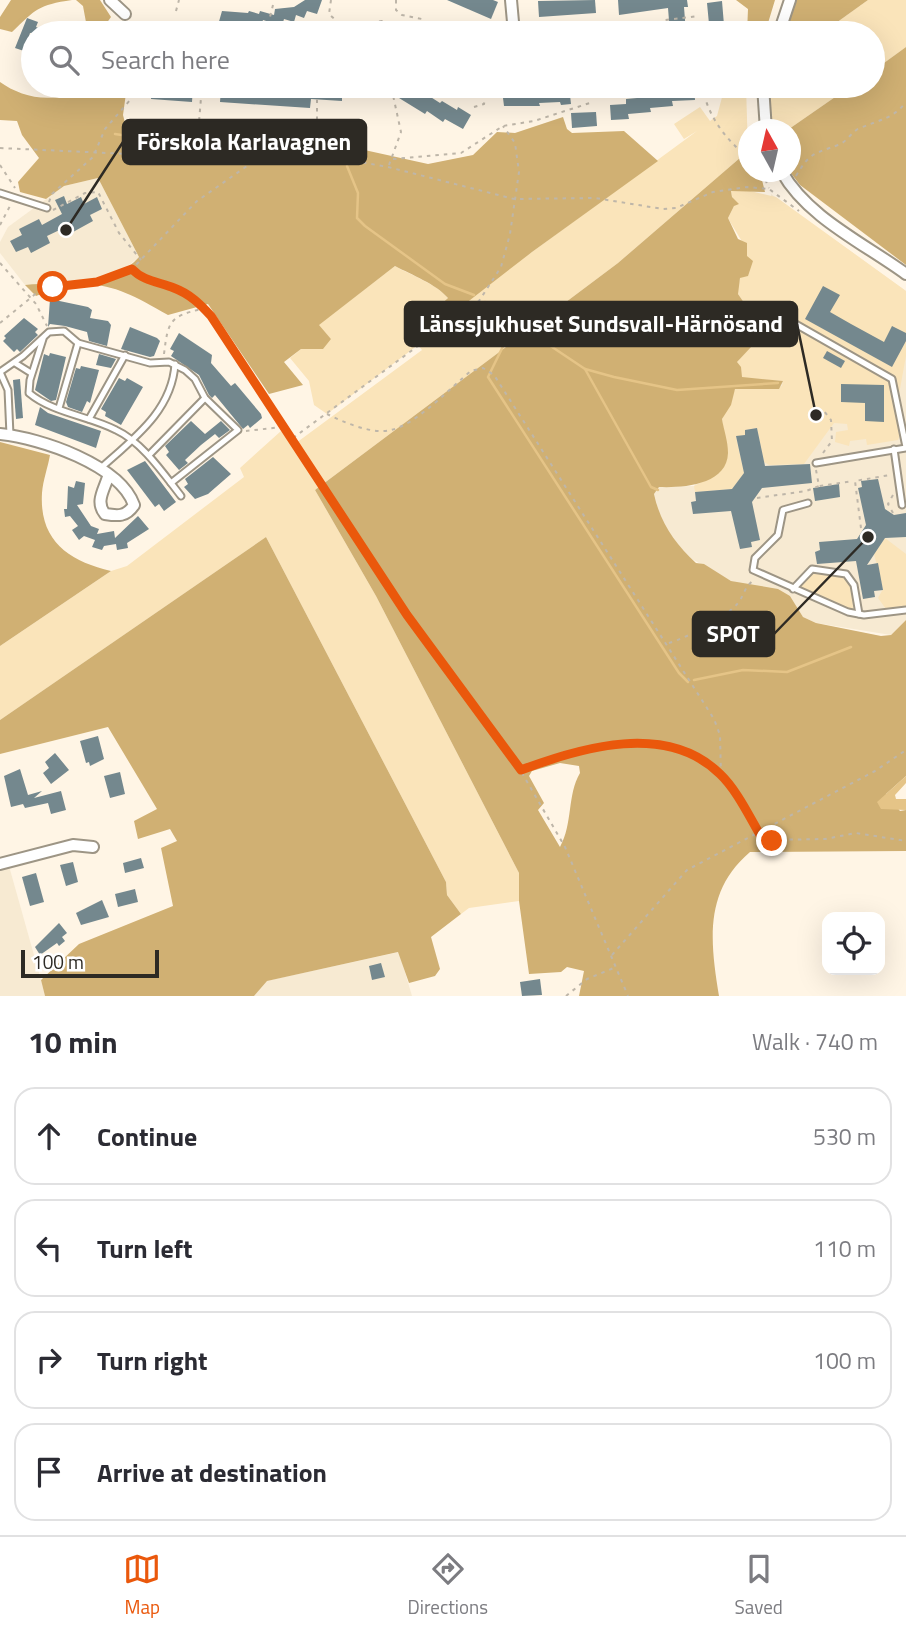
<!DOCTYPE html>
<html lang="en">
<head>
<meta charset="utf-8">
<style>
  body { margin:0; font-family:"Titillium Web",sans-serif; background:#f7f7f7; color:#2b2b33 }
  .controls { position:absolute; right:21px; bottom:21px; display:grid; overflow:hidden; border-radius:14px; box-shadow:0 7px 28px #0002 }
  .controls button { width:63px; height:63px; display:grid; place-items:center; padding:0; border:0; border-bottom:2px solid #e1e1e2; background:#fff; color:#2b2b33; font:35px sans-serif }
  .compass { position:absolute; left:738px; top:119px; width:63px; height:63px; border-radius:50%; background:#fff; box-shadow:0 7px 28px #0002; rotate:352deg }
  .scale { position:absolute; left:21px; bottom:18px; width:138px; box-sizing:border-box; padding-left:7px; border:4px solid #2d2a24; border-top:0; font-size:19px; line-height:24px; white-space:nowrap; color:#2d2a24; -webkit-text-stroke:5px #fff; paint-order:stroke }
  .stop { position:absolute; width:21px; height:21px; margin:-16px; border:5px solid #ea580c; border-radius:50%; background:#fff }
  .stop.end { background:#ea580c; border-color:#fff; box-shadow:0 2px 7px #0008 }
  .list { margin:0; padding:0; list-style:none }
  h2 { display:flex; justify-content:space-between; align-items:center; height:91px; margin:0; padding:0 28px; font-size:30px }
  h2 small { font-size:23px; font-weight:400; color:#7c7c81 }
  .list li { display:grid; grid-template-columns:46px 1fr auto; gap:21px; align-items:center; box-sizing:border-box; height:98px; margin:0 14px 14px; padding:0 14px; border:2px solid #e1e1e2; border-radius:21px }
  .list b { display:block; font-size:26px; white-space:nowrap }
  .list em { font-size:23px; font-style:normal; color:#7c7c81 }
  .icon { flex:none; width:38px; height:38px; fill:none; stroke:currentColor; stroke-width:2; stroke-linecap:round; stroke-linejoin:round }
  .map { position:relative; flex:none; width:906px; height:996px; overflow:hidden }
  .search { position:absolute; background:#fff; box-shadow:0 7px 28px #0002; left:21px; right:21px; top:21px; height:77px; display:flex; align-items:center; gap:18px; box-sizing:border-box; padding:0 24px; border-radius:38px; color:#7c7c81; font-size:26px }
  .sheet { height:539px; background:#fff }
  nav { display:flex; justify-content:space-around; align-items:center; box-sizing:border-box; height:98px; border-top:2px solid #e1e1e2; background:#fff; font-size:19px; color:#7c7c81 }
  nav a { display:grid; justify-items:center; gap:4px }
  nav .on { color:#ea580c }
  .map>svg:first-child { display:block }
  .built { fill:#f7ead2 }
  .green { fill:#fae4ba }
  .forest { fill:#d0b073; fill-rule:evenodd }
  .water { fill:#e5c487 }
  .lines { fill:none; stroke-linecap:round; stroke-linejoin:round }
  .stream { stroke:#e5c487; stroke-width:2.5 }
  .building { fill:#74888e }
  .lane-casing { stroke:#9d9585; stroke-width:9 }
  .street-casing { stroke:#9d9585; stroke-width:14 }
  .path { stroke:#beb6a9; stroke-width:2; stroke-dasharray:3.5 5; stroke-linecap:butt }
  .lane { stroke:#fff; stroke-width:5 }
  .street { stroke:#fff; stroke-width:10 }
  .route { stroke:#ea580c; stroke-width:9 }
  .leader { fill:none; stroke:#2d2a24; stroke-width:2.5 }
  .callout-dot { fill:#2d2a24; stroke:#fff; stroke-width:2.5 }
  .callout { fill:#2d2a24; stroke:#2d2a24; stroke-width:2.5 }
  .callout-label { font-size:23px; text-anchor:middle; font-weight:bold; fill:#fff }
</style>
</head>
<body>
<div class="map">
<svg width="906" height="996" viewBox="0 0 906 996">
  <rect width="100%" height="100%" fill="#fff5e5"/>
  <g class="built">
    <polygon points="98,178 139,257 118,274 103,278 25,285 0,253 0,242 8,227 64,186"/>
    <polygon points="771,194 906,291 906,620 891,635 816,623 803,617 790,596 731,581 690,558 667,532 660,516 654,494 659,487 694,486 728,442 757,389 773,389"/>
    <polygon points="9,866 41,980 45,996 0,996 0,868"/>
    <polygon points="399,952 412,996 254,996 266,981"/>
  </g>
  <g class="green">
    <polygon points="868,0 906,0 906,47 873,71 873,33 822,33"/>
    <path d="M 725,86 L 746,86 L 748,151 L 618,263 L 315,490 L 376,596 L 519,873 L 519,901 L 469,908 L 461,914 L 447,895 L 446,882 L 266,537 L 0,720 L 0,646 L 111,571 L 127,566 L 244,477 L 240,468 L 281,431 L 292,446 L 422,350 L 418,345 L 327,414 L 314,405 L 309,381 L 290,358 L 301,349 L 331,339 L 318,325 L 395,266 C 412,276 435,283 448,298 L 409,333 L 532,252 L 697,131 L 684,139 L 674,124 L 700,107 L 710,121 L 717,116 Z"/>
    <polygon points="770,86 851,86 789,129 773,129 768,106"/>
    <path d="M 741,189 L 776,197 L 906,291 L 906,356 L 897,405 L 901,432 L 898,440 L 867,445 L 866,439 L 850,441 L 849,446 L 835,442 L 836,432 L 848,430 L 847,424 L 834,423 L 804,464 L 769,465 L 764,462 L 757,428 L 745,430 L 745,435 L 736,437 L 744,473 L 732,489 L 695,492 L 694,486 L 714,476 L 724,436 L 722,419 L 735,389 L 773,389 L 782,386 L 783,381 L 741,378 L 737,362 L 746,351 L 755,328 L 747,307 L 738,294 C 736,280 747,267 747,254 C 747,247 732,226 728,218 L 734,206 L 731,191 Z"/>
    <polygon points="885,538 906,554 906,608 886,609 878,598 883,589 874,554"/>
    <polygon points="817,571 846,576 852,588 853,610 803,590 801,585 811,572"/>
  </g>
  <g class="forest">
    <path d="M 11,0 L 72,0 C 38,5 36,9 12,32 L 0,29 L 0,17 Z"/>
    <polygon points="76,0 100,0 111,17 106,24 88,33 83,6"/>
    <polygon points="736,0 775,0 765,33 747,33 748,9"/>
    <polygon points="796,0 868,0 822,33 786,33"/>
    <polygon points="906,47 906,265 800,185 790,172 789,129 851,86 873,86 873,71"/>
    <path d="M 0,82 C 22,98 58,106 81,86 L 127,86 L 123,115 L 127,131 L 298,129 L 310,138 L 428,164 L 473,155 L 497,132 L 515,133 L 563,117 L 567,129 L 572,133 L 624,131 L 658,161 L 532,252 L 416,342 L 409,333 L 448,298 C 436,284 412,275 395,266 L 319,325 L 331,339 L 323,349 L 301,349 L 284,362 L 303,385 L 269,394 L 208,304 L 168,315 C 119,287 93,273 36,296 L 25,285 C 62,281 113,287 139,257 L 98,178 L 64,186 L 46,199 L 20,192 L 18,182 L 39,158 L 22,135 L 17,121 L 0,120 Z"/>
    <path d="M 748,151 L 748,172 L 760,172 L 765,192 L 731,191 L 732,197 L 739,204 L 734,206 L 728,218 L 738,239 L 747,243 L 747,256 L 753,261 L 748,276 L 740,278 L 738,294 L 747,307 L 755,328 L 752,346 L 737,362 L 741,367 L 742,377 L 783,381 L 779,389 L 735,389 L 731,405 L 722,419 C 724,431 728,441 728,453 C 727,485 683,488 659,487 L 654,494 C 660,522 675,544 696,563 L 704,564 L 731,581 L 778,589 L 790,596 L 803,617 L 816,623 L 881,636 L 891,635 L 906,620 L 906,776 L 886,794 L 900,811 L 906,810 L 906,851 L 750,852 C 704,891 710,941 719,996 L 579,996 L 584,971 L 567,967 L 561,972 L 529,974 L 519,901 L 519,873 L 376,596 L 315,490 L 618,263 ZM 560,763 L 579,766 L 580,773 C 567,795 573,824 560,847 L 538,810 L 544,803 L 529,776 L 532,771 Z"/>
    <path d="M 0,442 L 50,455 C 48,467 43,480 42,493 C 39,541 69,561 111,571 L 0,646 Z"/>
    <polygon points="266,537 446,882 447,895 461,914 431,937 440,969 435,976 409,983 398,952 267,981 254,996 45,996 41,980 79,944 173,906 161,848 177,841 170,829 138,839 134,821 157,809 108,727 0,754 0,720"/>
  </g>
  <polygon class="water" points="906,776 906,783 895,795 896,799 906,799 906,810 881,809 877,802"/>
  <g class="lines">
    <g class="stream">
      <polyline points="209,133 293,134 306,141 338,144 343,152"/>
      <polyline points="115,134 135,137 191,133"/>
      <polyline points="347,166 358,193 357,218 365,226 445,284 474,295"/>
      <polyline points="485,302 585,369 614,377 677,390 778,383"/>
      <polyline points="515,322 488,377 679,673 688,682"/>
      <polyline points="585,369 651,487 658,490"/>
      <polyline points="694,680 743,670 787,672 851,647"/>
    </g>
  </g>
  <g class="building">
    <polygon points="305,0 322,0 317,14 307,11 304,18 296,15 294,22 284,19 282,26 263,20 260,29 218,25 222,11 248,13 249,11 259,14 260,11 274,15 275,9 294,7"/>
    <polygon points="447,0 493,0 498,2 491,19"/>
    <polygon points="595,0 596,13 539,17 538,1"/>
    <polygon points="618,0 687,0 688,7 684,7 686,33 670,33 668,8 619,15"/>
    <polygon points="722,1 724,25 720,25 720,33 706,33 705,25 709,24 707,3"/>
    <polygon points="27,18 38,22 36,27 50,33 30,33 24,51 15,48"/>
    <polygon points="152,86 193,86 192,102 151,99"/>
    <polygon points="229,86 323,90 328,86 364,86 363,97 342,95 342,101 311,99 310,108 220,102 221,89 228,89"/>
    <polygon points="407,86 413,90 415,87 440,103 442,101 457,110 458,107 471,115 463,129 445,119 443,122 427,111 425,114 399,98"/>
    <polygon points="670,86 694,86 695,100 672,101 673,106 650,108 651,112 628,114 629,119 611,120 610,105 626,104 626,99 648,97 647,93 670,91"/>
    <polygon points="560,94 570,95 571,104 561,105 560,102 539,103 540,106 504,106 503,98"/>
    <polygon points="596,112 597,126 572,128 571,113"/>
    <polygon points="64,196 67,204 81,197 84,204 97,197 102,209 90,215 93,221 73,232 70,225 47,236 50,243 31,253 28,247 16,252 10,241 22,235 19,229 39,219 42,225 62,214 55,200"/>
    <polygon points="823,286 840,295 830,312 851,324 884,342 892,326 906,333 906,341 892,367 805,319"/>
    <polygon points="50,299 88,307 92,310 90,318 108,321 111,325 107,346 89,341 87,332 65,326 50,324 48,327"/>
    <polygon points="24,318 38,329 35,332 38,335 20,352 17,349 14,352 3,341 6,338 4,336"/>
    <polygon points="130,327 157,338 160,341 154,356 150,357 121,349"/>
    <polygon points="179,333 212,355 211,363 231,386 235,383 261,414 262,418 250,428 248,425 243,429 215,395 212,398 209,395 199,375 171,356 174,351 170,349"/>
    <polygon points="827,351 845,361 841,368 823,358"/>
    <polygon points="50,353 66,357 56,400 51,401 35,390 44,354 49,356"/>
    <polygon points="99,354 116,359 111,368 96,365"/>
    <polygon points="81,366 99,370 90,403 87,401 82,412 68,407 66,402 76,368 80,369"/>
    <polygon points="119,378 125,381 127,378 143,387 121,425 105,416 106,412 101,409"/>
    <polygon points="20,379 23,418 16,419 13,380"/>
    <polygon points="841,384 884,385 884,422 865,421 865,403 841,402"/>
    <polygon points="40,407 48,413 101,431 96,448 35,425"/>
    <polygon points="191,421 205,434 221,421 230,430 219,438 215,434 201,445 185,460 188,463 179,470 166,455 169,452 165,446"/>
    <polygon points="757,428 765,466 810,464 812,483 762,488 752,502 760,540 751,542 752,547 740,549 731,511 693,514 691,502 696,501 695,492 732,489 744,473 736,436 745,435 745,430"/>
    <polygon points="213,457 231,474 208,494 195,499 184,487 188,484 185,479"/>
    <polygon points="145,461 176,502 164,511 159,504 155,507 127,470"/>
    <polygon points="878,479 885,509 894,515 906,513 906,537 885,538 867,565 878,563 883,590 874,591 875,597 863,599 856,561 817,564 815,552 820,550 819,542 857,539 866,525 858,488 862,487 861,481"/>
    <polygon points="76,481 85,483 83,504 77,505 91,526 99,529 97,534 114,531 115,538 138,516 149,529 127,543 128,548 117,550 116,544 104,546 102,550 92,547 95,540 84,536 79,540 72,530 78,526 70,516 65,517 64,509 67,509 68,486 74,488"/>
    <polygon points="839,484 840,497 815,501 813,488"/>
    <polygon points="98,736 104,759 90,766 89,762 86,763 80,741"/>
    <polygon points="55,753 69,770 51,784 43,773 49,768 45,762"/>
    <polygon points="20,769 28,795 42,791 34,798 61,791 66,810 51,814 48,803 25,808 23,804 11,807 4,776"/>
    <polygon points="120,772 125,794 110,798 104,776"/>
    <polygon points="141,858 144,868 125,873 123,863"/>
    <polygon points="73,862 78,882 66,886 60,865"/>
    <polygon points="36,873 44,902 30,906 22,877"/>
    <polygon points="135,889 138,902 118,907 115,894"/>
    <polygon points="102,900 109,917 81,925 76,913"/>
    <polygon points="59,923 67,933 62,937 65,941 59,946 57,943 40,955 35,947"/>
    <polygon points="381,963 385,977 372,980 369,966"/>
    <polygon points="540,979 542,995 522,996 520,982"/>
  </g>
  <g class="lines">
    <g class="lane-casing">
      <g id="lane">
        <polyline points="0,193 47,208"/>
        <polyline points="785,318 892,379 906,447"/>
        <path d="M 43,339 L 30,380 L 29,393 C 53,413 89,416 116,430 C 142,442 163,473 181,496"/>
        <polyline points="15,363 31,373"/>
        <polyline points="59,408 78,343"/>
        <polyline points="89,419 125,355"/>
        <polyline points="10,435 8,390 0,372 23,356 49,332 64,331 78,343 150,363 169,362 185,370 195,379 205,398 238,430 171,483"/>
        <polyline points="894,449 902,505"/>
        <polyline points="149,455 205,398"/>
        <polyline points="816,463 906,448"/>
        <path d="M 101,468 C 133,439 172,411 175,364"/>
        <polyline points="808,503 783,510 778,535 755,558 753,570 848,612 864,615 906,610"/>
        <polyline points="793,589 812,569 846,574 854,585 859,614"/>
      </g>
    </g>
    <g class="street-casing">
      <g id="street">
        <polyline points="110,0 125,14"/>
        <polyline points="511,0 514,33"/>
        <polyline points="779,33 790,0"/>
        <polyline points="763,86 766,130"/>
        <path d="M 782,172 C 807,217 865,244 906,274"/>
        <path d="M 0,434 C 41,438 120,465 134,505 C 126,517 118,516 105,514 C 95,502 104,490 108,477"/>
        <polyline points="0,864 73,845 93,847"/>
      </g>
    </g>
    <g class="path">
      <polyline points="331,0 329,14 343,27"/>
      <polyline points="396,0 396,10 402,15 422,19 430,29"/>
      <polyline points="176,11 179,0"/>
      <polyline points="162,24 172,33"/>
      <polyline points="610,30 658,27"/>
      <polyline points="266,33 273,5"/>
      <polyline points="312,33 382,21 430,30"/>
      <polyline points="376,33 382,22"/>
      <polyline points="549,33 555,30 610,26"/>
      <polyline points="655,33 665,20 699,16"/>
      <path d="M 702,86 C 708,117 725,138 748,158"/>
      <polyline points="474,107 484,104 487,86"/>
      <polyline points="317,120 317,86"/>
      <polyline points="197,146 202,86"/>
      <polyline points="0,148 129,154 197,147 258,158 296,153 321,155 388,167 514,199 595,198 663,209 676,208 713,192 747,187 769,189 799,211"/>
      <polyline points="393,159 461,153 503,126 534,121 593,102"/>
      <polyline points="0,165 15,188"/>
      <polyline points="389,165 401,132 391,86"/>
      <polyline points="762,172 769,188"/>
      <path d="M 796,176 C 810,152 814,154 838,145 C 847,142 852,131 860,128 C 879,120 893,119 906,102"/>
      <polyline points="49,202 52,194 93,157 105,129 131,99 138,86"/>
      <polyline points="53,210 85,193 98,192 119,233 141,260"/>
      <polyline points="0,225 11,204"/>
      <polyline points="0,263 36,304 47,326"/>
      <polyline points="132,269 145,279 188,295 211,316 407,615 515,761 565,847 628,996"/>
      <polyline points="0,323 39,291 97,283 132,269 197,201 257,159"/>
      <path d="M 164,354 C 168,322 169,316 202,309"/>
      <path d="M 327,414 C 343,422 373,435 391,430 C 417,424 450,388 471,371 L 483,368 L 494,375 L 714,719 L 720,735 L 721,775"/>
      <polyline points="246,431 282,427"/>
      <polyline points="293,438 479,301 501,267 510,234 519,172 515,143 503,126"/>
      <polyline points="823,453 832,441 831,420 824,411"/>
      <polyline points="816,470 819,486 853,481"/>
      <polyline points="757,498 806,491 819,486"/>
      <polyline points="893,513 888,504 893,495"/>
      <polyline points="861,528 855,481 890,475"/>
      <path d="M 669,643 C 688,637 726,618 738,603 C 745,594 744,587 754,580"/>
      <path d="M 521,770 C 582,747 667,722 720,775 C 737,790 750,818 762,838 L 767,840 L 825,839 L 856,833 L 906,841"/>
      <polyline points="612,955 687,870 875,771 906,750"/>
      <polyline points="566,996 587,979 616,967"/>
    </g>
    <use href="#lane" class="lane"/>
    <use href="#street" class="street"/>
  </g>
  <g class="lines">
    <path class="route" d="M 53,287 L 97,282 L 132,269 C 143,281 159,282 174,288 C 190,294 200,304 211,316 L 407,615 L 521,770 C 582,747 667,722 720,774 C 737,790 750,818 762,838 L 772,841"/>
  </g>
  <path class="leader" d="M66 230L123 142M816 415L797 324M868 537L774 634"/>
  <g class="callout-dot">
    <circle cx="66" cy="230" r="7"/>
    <circle cx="816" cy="415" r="7"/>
    <circle cx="868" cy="537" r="7"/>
  </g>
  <g class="callout">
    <rect x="123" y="120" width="243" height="44" rx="7"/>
    <rect x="405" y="302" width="392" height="44" rx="7"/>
    <rect x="693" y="612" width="81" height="44" rx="7"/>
  </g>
  <g class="callout-label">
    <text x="244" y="150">Förskola Karlavagnen</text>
    <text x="601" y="332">Länssjukhuset Sundsvall-Härnösand</text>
    <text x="733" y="642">SPOT</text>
  </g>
</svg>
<div class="controls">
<button><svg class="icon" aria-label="locate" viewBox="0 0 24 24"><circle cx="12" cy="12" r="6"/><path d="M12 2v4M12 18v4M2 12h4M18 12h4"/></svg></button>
</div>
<svg class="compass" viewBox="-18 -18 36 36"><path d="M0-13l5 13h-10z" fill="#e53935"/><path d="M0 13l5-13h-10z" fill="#7c7c81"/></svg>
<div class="scale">100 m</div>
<div class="stop" style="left:53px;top:287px"></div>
<div class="stop end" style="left:772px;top:841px"></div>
<div class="search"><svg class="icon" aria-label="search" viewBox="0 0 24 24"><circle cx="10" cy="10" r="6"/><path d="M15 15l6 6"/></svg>Search here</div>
</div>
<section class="sheet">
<h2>10 min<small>Walk · 740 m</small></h2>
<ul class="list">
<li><svg class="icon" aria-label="ahead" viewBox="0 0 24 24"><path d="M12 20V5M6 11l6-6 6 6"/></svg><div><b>Continue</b></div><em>530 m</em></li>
<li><svg class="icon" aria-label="left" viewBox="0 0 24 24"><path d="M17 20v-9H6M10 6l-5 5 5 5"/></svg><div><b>Turn left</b></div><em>110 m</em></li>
<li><svg class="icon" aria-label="right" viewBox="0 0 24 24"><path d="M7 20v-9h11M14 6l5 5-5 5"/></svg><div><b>Turn right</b></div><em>100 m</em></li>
<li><svg class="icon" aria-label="arrive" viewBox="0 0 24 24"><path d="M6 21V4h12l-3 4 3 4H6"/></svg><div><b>Arrive at destination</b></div></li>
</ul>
</section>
<nav>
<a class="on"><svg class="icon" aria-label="map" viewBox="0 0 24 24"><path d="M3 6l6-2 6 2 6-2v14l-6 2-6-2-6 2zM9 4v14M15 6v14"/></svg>Map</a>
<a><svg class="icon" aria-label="directions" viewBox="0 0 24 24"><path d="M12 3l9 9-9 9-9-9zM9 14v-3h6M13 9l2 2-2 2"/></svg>Directions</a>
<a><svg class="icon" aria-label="saved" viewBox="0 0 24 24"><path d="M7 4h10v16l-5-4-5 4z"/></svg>Saved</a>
</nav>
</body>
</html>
